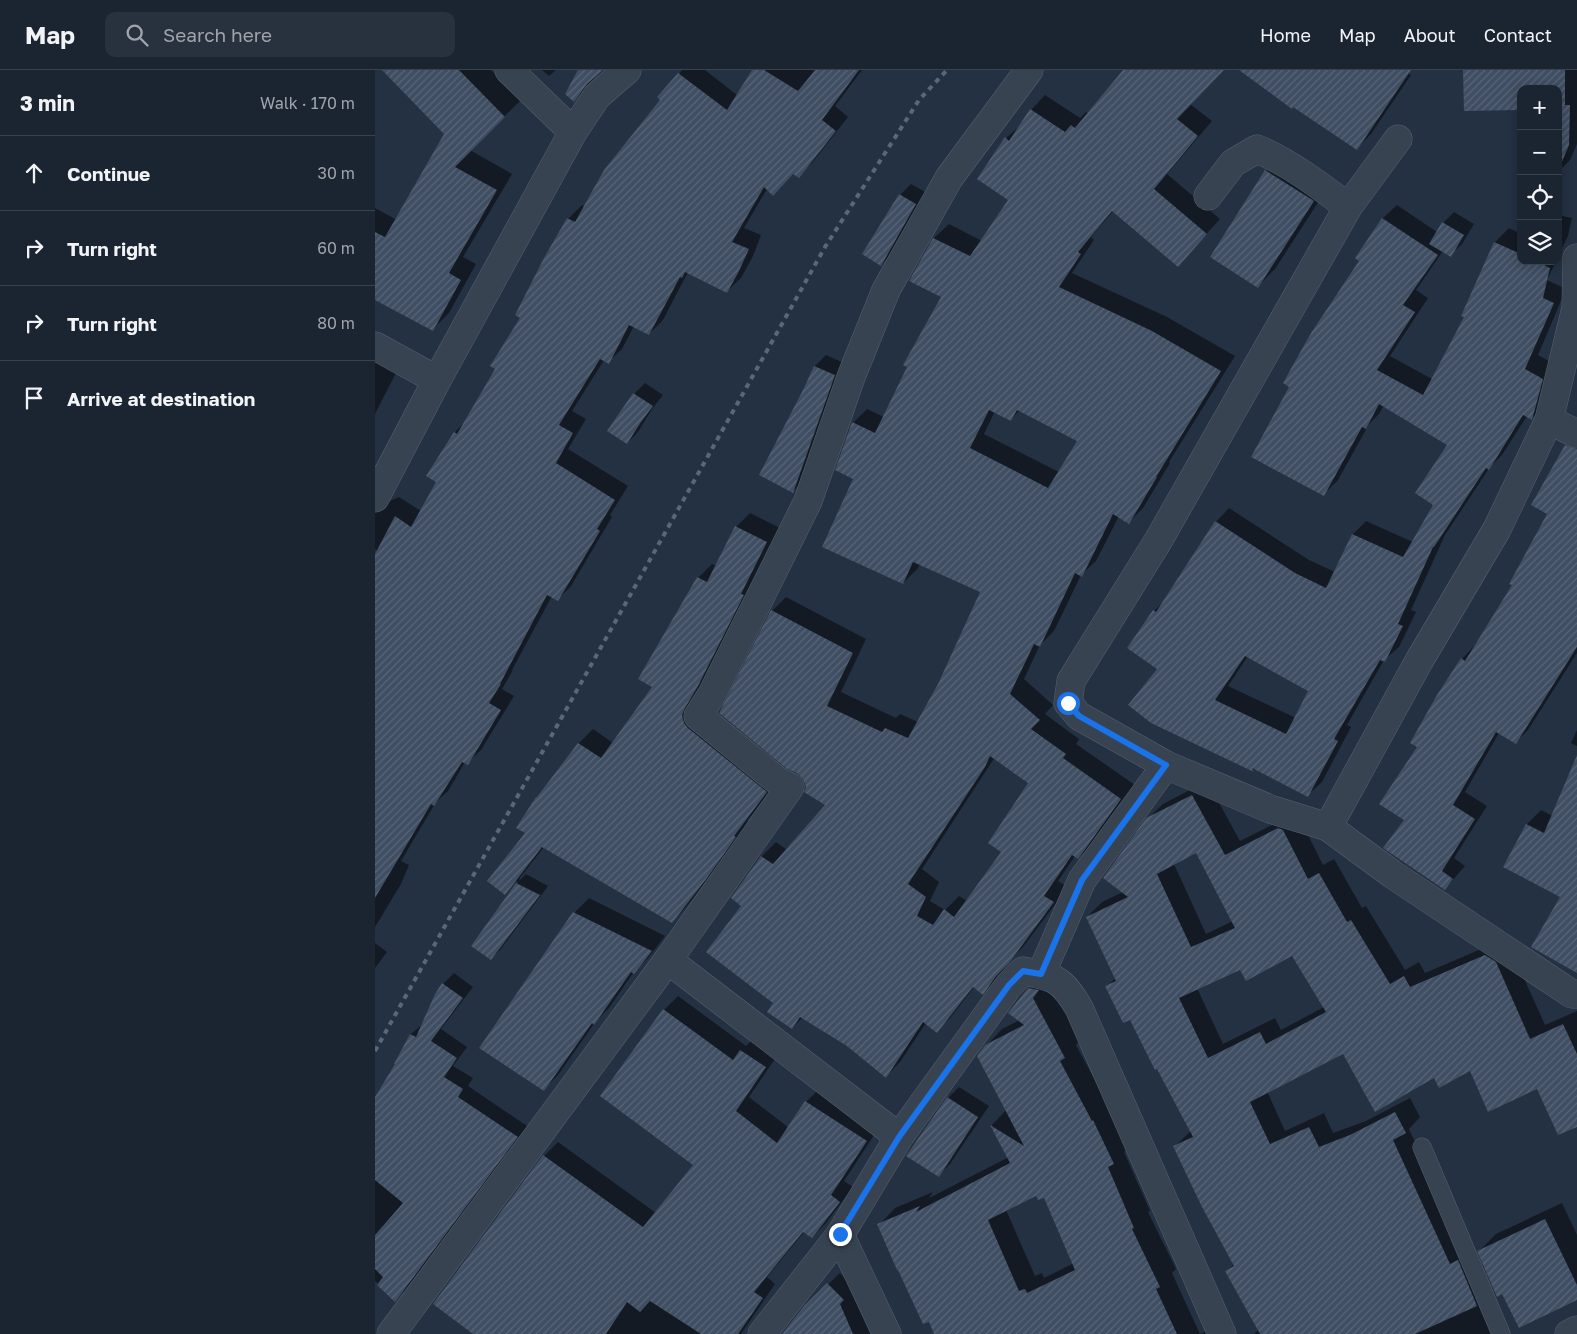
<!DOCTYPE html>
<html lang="en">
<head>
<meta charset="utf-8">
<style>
  body { margin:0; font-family:"Golos Text",sans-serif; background:#28313e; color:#f1f3f6 }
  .controls { position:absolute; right:15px; top:15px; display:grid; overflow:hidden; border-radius:10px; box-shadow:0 2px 12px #0003 }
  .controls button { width:45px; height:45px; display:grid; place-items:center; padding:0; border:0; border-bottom:1px solid #39424d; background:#1b2532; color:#f1f3f6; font:25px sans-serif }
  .stop { position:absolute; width:15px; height:15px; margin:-11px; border:4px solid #1a73e8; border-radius:50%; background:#fff }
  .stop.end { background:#1a73e8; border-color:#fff; box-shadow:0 1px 5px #0008 }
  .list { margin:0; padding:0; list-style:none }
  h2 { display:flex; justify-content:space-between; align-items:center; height:65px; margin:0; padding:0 20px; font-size:21px }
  h2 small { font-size:16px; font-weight:400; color:#a0a5ac }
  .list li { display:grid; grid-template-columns:32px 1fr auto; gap:15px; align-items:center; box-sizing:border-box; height:75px; padding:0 20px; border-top:1px solid #39424d }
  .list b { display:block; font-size:19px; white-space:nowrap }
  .list em { font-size:16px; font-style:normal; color:#a0a5ac }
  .icon { flex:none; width:28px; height:28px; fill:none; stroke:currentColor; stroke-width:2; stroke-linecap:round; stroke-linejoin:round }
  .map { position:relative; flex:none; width:1202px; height:1264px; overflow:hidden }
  header { display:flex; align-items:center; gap:30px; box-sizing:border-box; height:70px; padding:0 25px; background:#1b2532; border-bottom:1px solid #39424d }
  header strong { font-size:24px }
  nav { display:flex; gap:28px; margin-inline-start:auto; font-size:18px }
  .search { width:350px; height:45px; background:#28313e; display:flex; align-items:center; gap:12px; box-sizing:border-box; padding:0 18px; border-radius:10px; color:#a0a5ac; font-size:19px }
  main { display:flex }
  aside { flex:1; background:#1b2532 }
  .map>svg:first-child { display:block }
  .shadow { fill:#0007; fill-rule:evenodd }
  .building { fill:url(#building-hatch); fill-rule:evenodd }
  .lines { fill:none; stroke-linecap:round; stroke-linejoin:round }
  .lane-casing { stroke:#566170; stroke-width:19 }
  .street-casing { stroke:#566170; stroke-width:29 }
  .lane { stroke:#384352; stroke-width:18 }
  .street { stroke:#384352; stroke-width:28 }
  .rail { stroke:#5a677a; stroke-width:4; stroke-dasharray:5 5; stroke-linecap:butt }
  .route { stroke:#1a73e8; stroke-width:6 }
</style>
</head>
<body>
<header>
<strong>Map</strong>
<div class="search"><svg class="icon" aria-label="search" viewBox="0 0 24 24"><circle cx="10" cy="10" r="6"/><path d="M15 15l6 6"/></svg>Search here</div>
<nav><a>Home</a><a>Map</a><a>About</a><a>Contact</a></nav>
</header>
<main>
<aside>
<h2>3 min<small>Walk · 170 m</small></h2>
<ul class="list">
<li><svg class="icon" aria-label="ahead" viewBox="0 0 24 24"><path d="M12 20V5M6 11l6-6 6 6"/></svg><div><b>Continue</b></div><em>30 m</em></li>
<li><svg class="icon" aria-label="right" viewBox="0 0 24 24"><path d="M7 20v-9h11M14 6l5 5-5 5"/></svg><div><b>Turn right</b></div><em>60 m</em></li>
<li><svg class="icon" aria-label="right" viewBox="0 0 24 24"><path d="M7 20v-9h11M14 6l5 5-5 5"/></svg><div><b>Turn right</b></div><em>80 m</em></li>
<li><svg class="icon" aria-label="arrive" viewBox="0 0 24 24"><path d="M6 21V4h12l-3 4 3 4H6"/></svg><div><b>Arrive at destination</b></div></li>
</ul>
</aside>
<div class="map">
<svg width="1202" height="1264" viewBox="0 0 1202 1264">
  <defs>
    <pattern id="building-hatch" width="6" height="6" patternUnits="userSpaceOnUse" patternTransform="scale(1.25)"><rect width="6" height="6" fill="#404e63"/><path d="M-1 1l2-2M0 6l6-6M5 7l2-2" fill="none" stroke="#596678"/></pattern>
  </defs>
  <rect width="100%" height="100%" fill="#243143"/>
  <g class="shadow">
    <polygon points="22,0 116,0 145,31 95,80 137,104 88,187 101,194 74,243 58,259 0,228 0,138 22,150 70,64"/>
    <polygon points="167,0 181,0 174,6"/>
    <polygon points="205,0 226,0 199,31"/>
    <polygon points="307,0 330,0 362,25 378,0 487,0 460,36 473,47 437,93 423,106 419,102 392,119 369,158 386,165 378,186 366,208 352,221 313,202 288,250 274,264 259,256 247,279 233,292 229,290 197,341 211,349 193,379 253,416 235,445 237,447 196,516 182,530 177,526 137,600 138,600 127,619 139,626 106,680 92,693 90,692 73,721 61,732 26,791 34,795 26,814 0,857 0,486 3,481 0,479 0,422 6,428 15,431 24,427 46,441 63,411 80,362 90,352 122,298 193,149 207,135 210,137"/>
    <path d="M 750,0 L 848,0 L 815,34 L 837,51 L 792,104 L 845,149 L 803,195 L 739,140 L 716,167 L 719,170 L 697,203 L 792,247 L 860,286 L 794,392 L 795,393 L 768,438 L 754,452 L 744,446 L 721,491 L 706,505 L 679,561 L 665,575 L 649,609 L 678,635 L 670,644 L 704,669 L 701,674 L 760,715 L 717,774 L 703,788 L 700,786 L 683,811 L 693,817 L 648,877 L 635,890 L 622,909 L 608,923 L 599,917 L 576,947 L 562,961 L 551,953 L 525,992 L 511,1006 L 473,975 L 428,947 L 417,958 L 400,933 L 368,835 L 358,827 L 387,786 L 401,772 L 412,780 L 452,735 L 432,717 L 397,541 L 411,527 L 491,569 L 466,622 L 521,648 L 525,644 L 543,652 L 564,615 L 607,521 L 545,494 L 543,498 L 528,513 L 480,409 L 478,353 L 492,339 L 509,347 L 567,226 L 536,210 L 559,168 L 574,154 L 607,171 L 635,130 L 603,109 L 631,68 L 646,55 L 656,40 L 670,25 L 705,48 L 711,42 L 714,44 ZM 645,340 L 703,370 L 684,402 L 609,364 L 620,341 L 636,349 ZM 620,687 L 655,712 L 628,782 L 592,831 L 584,826 L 570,840 L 555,831 L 564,812 L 547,799 Z"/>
    <polygon points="866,0 1028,0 1036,5 996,64 982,78"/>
    <polygon points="1089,0 1202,0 1202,74 1195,90 1183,102 1183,19 1146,19 1146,39"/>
    <polygon points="908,84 955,114 900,199 883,216 891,101"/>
    <polygon points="536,114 552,123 517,183 506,195 525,125"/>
    <path d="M 1022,135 L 1062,162 L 1068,153 L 1079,142 L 1099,154 L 1087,174 L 1075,185 L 1068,181 L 1041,220 L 1053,228 L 1015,286 L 1057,309 L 1091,246 L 1088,245 L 1120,172 L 1134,158 L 1146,164 L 1146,191 L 1181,191 L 1172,210 L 1191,219 L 1163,285 L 1181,295 L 1170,335 L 1156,349 L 1152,346 L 1127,385 L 1115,397 L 1070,465 L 1036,540 L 1041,542 L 1024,577 L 1009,590 L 972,655 L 976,657 L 947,712 L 933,725 L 881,698 L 879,700 L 776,652 L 784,599 L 779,541 L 792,528 L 841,452 L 854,438 L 934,490 L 960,502 L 978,464 L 991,451 L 1038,472 L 1060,435 L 1073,374 L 1009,335 L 1004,344 L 994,354 L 963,410 L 949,424 L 986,190 L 982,187 L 1008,148 ZM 873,586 L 935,621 L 921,648 L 853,616 Z"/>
    <polygon points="1183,145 1197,148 1193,166 1183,186"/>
    <polygon points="0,283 25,295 0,344"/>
    <polygon points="451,285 471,294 429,410 418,421 430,319 440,296"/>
    <polygon points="270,313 288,325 277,339 263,362 252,373 259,324"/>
    <polygon points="1202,363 1202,583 1153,660 1140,673 1124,663 1090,722 1112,736 1079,788 1090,796 1070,819 1031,750 1044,676 1087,589 1099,576 1139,515 1173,444 1190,376"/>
    <polygon points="375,443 405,458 321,630 405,708 372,751 374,752 346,792 311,837 297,851 169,777 144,809 145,810 151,804 173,816 125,880 116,889 98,876 143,812 141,811 130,823 169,721 204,673 218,659 238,673 279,617 265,609 323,508 337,494 341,496 361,457"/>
    <polygon points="1202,660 1202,676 1196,673"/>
    <path d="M 832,711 L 865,771 L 919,744 L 923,745 L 948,795 L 959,789 L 987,838 L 991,836 L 1030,900 L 1044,892 L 1050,903 L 1125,871 L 1135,877 L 1170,955 L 1202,941 L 1202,1055 L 1163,1018 L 1095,999 L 1060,1007 L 968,982 L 892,1021 L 910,1061 L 949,1043 L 958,1063 L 991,1051 L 1035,1028 L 1045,1047 L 1034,1059 L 1090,1180 L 1117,1220 L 1103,1233 L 1118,1264 L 879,1264 L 884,1259 L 852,1201 L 859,1194 L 799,1077 L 816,1061 L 756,948 L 732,916 L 741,908 L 712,847 L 727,832 L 748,822 L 772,749 L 788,734 ZM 822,782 L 858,851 L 831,864 L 799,794 ZM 918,884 L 949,937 L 906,960 L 900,948 L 848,974 L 822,918 L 865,899 Z"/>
    <polygon points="1166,740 1178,746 1186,826 1152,754"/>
    <polygon points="214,828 290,866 273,888 258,903 234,938 221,951 183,1005 168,1020 106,977 199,843"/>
    <polygon points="0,873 12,882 0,898"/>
    <path d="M 671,902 L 705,971 L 701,975 L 755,1076 L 749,1082 L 775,1141 L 773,1142 L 801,1199 L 797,1203 L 825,1264 L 832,1261 L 833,1264 L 560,1264 L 504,1155 L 520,1138 L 558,1122 L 554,1128 L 634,1087 L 617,1055 L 631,1040 L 611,976 L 627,959 L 645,950 L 654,919 ZM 662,1124 L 669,1126 L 699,1193 L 669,1208 L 667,1203 L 660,1206 L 631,1140 Z"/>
    <polygon points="79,903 98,917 66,959 92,977 78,996 98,1008 93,1016 152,1056 31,1219 20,1230 0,1211 0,1046 21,993 36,964 48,954 68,914"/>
    <polygon points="303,926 371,976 380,967 404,983 374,1027 414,1058 431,1032 445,1018 505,1056 469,1111 478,1117 451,1153 437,1167 430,1161 392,1207 400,1214 366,1264 100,1264 60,1234 169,1086 183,1072 281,1143 320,1095 289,940"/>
    <polygon points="584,1017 614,1036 575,1094 564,1105 573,1028"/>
    <polygon points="1187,1133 1202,1165 1202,1229 1128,1223 1104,1181 1121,1164"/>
    <polygon points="465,1203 479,1218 476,1221 495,1264 411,1264 430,1237"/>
  </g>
  <g class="building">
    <polygon points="7,0 84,0 130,47 80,97 122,120 74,203 86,210 58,261 0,230 0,162 10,167 69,64"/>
    <polygon points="203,0 228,0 212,14 199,32 190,24"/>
    <polygon points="377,0 389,0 423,21 440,0 484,0 447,50 461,61 424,108 418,104 398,126 389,117 357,172 374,179 364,201 352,223 310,202 307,208 305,207 274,265 254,255 234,294 225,289 184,355 198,363 181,393 240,430 222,459 225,461 183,531 172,525 125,614 126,614 114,633 126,640 93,695 87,692 59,736 56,734 0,828 0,484 20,446 36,457 61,412 51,406 79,362 82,364 120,299 115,296 145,248 140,245 169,188 192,148 200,152 229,100 285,30 282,27 303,3 352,40"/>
    <path d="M 748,0 L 849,0 L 802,49 L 823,66 L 779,119 L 832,164 L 803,197 L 737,141 L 703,182 L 706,184 L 684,217 L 777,261 L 846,301 L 781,407 L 782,407 L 754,454 L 738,444 L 707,507 L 700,503 L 665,577 L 659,574 L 635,624 L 665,650 L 656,659 L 691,684 L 688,688 L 746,729 L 703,789 L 697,785 L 669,826 L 679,832 L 634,893 L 621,906 L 608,925 L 598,917 L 562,963 L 548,952 L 511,1008 L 472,976 L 425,947 L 417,959 L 392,942 L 398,933 L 331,882 L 366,836 L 356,828 L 386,786 L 398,794 L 450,735 L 429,722 L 431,717 L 428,709 L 422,703 L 412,699 L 344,643 L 396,540 L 478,583 L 452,636 L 507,662 L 510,658 L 533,668 L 563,614 L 605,522 L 538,492 L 528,514 L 447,477 L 478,409 L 460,400 L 477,352 L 500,363 L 532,297 L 528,295 L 566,227 L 534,211 L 558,168 L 595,186 L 633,130 L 602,109 L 630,67 L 634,71 L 655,39 L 690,62 L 696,55 L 700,58 ZM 614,340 L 636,351 L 642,340 L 702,371 L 673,418 L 595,378 ZM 615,686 L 653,713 L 613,773 L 626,782 L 579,847 L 569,839 L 558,855 L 542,846 L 551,827 L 533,814 L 610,697 Z"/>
    <polygon points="864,0 1036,0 982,80 918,37 917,39"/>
    <polygon points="1088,0 1190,0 1190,35 1195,35 1194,75 1183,101 1183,19 1146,19 1146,54 1144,54 1144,40 1089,41"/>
    <polygon points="890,100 939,131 883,218 835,187"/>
    <polygon points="524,124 541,134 506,196 487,184"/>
    <path d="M 1007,148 L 1063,185 L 1028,235 L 1040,242 L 1002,300 L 1048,325 L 1089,247 L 1086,246 L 1119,172 L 1146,184 L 1146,191 L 1161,191 L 1175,198 L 1168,228 L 1179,233 L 1150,299 L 1168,309 L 1157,350 L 1148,345 L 1114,400 L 1111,398 L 1059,477 L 1058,477 L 1023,554 L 1028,556 L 1010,592 L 1005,590 L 959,669 L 963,671 L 933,727 L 877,698 L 879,702 L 776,653 L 753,635 L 782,599 L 752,578 L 778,540 L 781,542 L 840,451 L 920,503 L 951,518 L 977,464 L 1028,487 L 1058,435 L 1040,423 L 1072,375 L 1004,334 L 991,359 L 987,357 L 949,426 L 876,387 L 914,317 L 908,313 L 936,263 L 984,191 L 980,188 ZM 870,586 L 933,621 L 911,664 L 840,630 Z"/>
    <polygon points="1067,152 1089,165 1076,187 1054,174"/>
    <polygon points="439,296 460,305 418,423 384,405 429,318"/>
    <polygon points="258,323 278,336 266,352 252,374 232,361"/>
    <polygon points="1190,375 1202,379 1202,577 1141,674 1121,662 1078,735 1100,749 1067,801 1078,809 1070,820 1008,778 1029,750 1004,734 1042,677 1035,673 1062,625 1086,588 1090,591 1137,515 1134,514 1172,444 1156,435"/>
    <polygon points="360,456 392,472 366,524 369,525 323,616 310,638 307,645 309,653 313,658 392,722 359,766 361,767 332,808 297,853 167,777 130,825 112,811 150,763 141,758 161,727 162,727 203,673 226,688 277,617 263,609 322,507 332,512"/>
    <polygon points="1202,685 1202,903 1156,877 1185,827 1128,797 1151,754 1169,763"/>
    <path d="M 817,725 L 850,785 L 903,758 L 908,760 L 933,809 L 944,803 L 972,852 L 976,850 L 1015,914 L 1029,906 L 1035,917 L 1110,885 L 1121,892 L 1155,969 L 1188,954 L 1202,984 L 1202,1057 L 1183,1065 L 1162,1019 L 1113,1042 L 1095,1001 L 1064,1018 L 1059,1008 L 1000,1042 L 968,984 L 875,1032 L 895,1074 L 934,1057 L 944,1077 L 975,1065 L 1020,1042 L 1031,1063 L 1018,1070 L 1075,1194 L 1083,1190 L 1102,1236 L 1040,1264 L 885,1264 L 850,1201 L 859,1196 L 826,1135 L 798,1076 L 818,1067 L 782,999 L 780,1000 L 755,950 L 748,953 L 730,916 L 741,911 L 711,847 L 753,827 L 728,808 L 771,748 ZM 821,783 L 860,858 L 816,877 L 782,804 ZM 917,886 L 951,942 L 891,974 L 885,962 L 833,988 L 804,928 L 865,900 L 871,911 Z"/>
    <polygon points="141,813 165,825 116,890 96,876"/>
    <polygon points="198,842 277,881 259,904 256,902 219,955 217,953 169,1021 104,978"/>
    <polygon points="67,913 88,928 56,971 82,988 69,1007 88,1019 83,1027 143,1067 20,1232 2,1215 8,1207 0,1199 0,1165 28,1133 0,1110 0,1027 20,994 19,994 35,964 41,967 60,924"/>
    <path d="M 653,918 L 664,920 L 658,928 L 690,988 L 685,991 L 717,1051 L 718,1050 L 739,1094 L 733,1097 L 759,1158 L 757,1159 L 785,1217 L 781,1219 L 802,1264 L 559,1264 L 554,1252 L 548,1254 L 523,1200 L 522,1200 L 502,1154 L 545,1136 L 541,1142 L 635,1093 L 615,1055 L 649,1076 L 602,986 L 610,975 L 649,955 L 633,943 ZM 661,1126 L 663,1130 L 669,1128 L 700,1200 L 652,1223 L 650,1219 L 644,1221 L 613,1150 Z"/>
    <polygon points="288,939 358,990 365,980 391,997 361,1041 402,1073 430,1031 492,1071 456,1125 465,1132 437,1168 428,1162 379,1222 388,1228 363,1264 326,1264 275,1231 265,1242 252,1232 231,1264 98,1264 58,1234 168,1085 268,1157 318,1095 225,1026"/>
    <polygon points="572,1027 603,1047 564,1107 531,1086"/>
    <polygon points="1170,1149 1202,1215 1202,1230 1144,1258 1127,1224 1122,1227 1102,1181"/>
    <polygon points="452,1213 469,1230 465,1234 478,1264 407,1264 429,1236"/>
  </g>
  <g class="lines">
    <g class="lane-casing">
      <polyline id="lane" points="1047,1077 1126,1264"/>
    </g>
    <g class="street-casing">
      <g id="street">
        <polyline points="134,0 198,62"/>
        <polyline points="1023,69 973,137 783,471 696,611 693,633 704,646 791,695 895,739 953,757 1017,804 1197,924 1202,924"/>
        <path d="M 833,126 L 858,93 L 882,79 C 915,93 944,115 973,137"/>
        <polyline points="0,276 62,310"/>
        <polyline points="1174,350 1202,364"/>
        <polyline points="0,428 62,310 198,62 222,26 252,0"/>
        <polyline points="953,757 1044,591 1122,459 1174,350 1201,238 1202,188"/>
        <polyline points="293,890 524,1067"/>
        <polyline points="666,904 707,810 791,695"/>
        <polyline points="465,1165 512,1264"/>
        <polyline points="16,1264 293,890 415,717 404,712 323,646 337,624 433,431 476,307 511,220 574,108 654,0"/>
        <path d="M 387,1264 L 465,1165 L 524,1067 L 634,915 L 648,901 C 680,907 687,909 704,938 L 847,1264"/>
        <polyline points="1194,1264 1202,1260"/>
      </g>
    </g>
    <use href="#lane" class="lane"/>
    <use href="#street" class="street"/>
    <polyline class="rail" points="0,981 450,177 544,30 572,0"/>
  </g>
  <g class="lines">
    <polyline class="route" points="465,1164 524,1067 634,915 648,901 666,904 707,810 791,695 704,646 693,633"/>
  </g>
</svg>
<div class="controls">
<button>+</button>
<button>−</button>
<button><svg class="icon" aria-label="locate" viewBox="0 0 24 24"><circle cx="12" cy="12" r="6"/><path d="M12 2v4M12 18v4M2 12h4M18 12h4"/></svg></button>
<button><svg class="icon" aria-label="layers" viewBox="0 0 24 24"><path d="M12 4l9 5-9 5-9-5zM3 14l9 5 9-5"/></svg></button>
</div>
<div class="stop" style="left:693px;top:633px"></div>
<div class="stop end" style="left:465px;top:1164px"></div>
</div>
</main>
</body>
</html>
